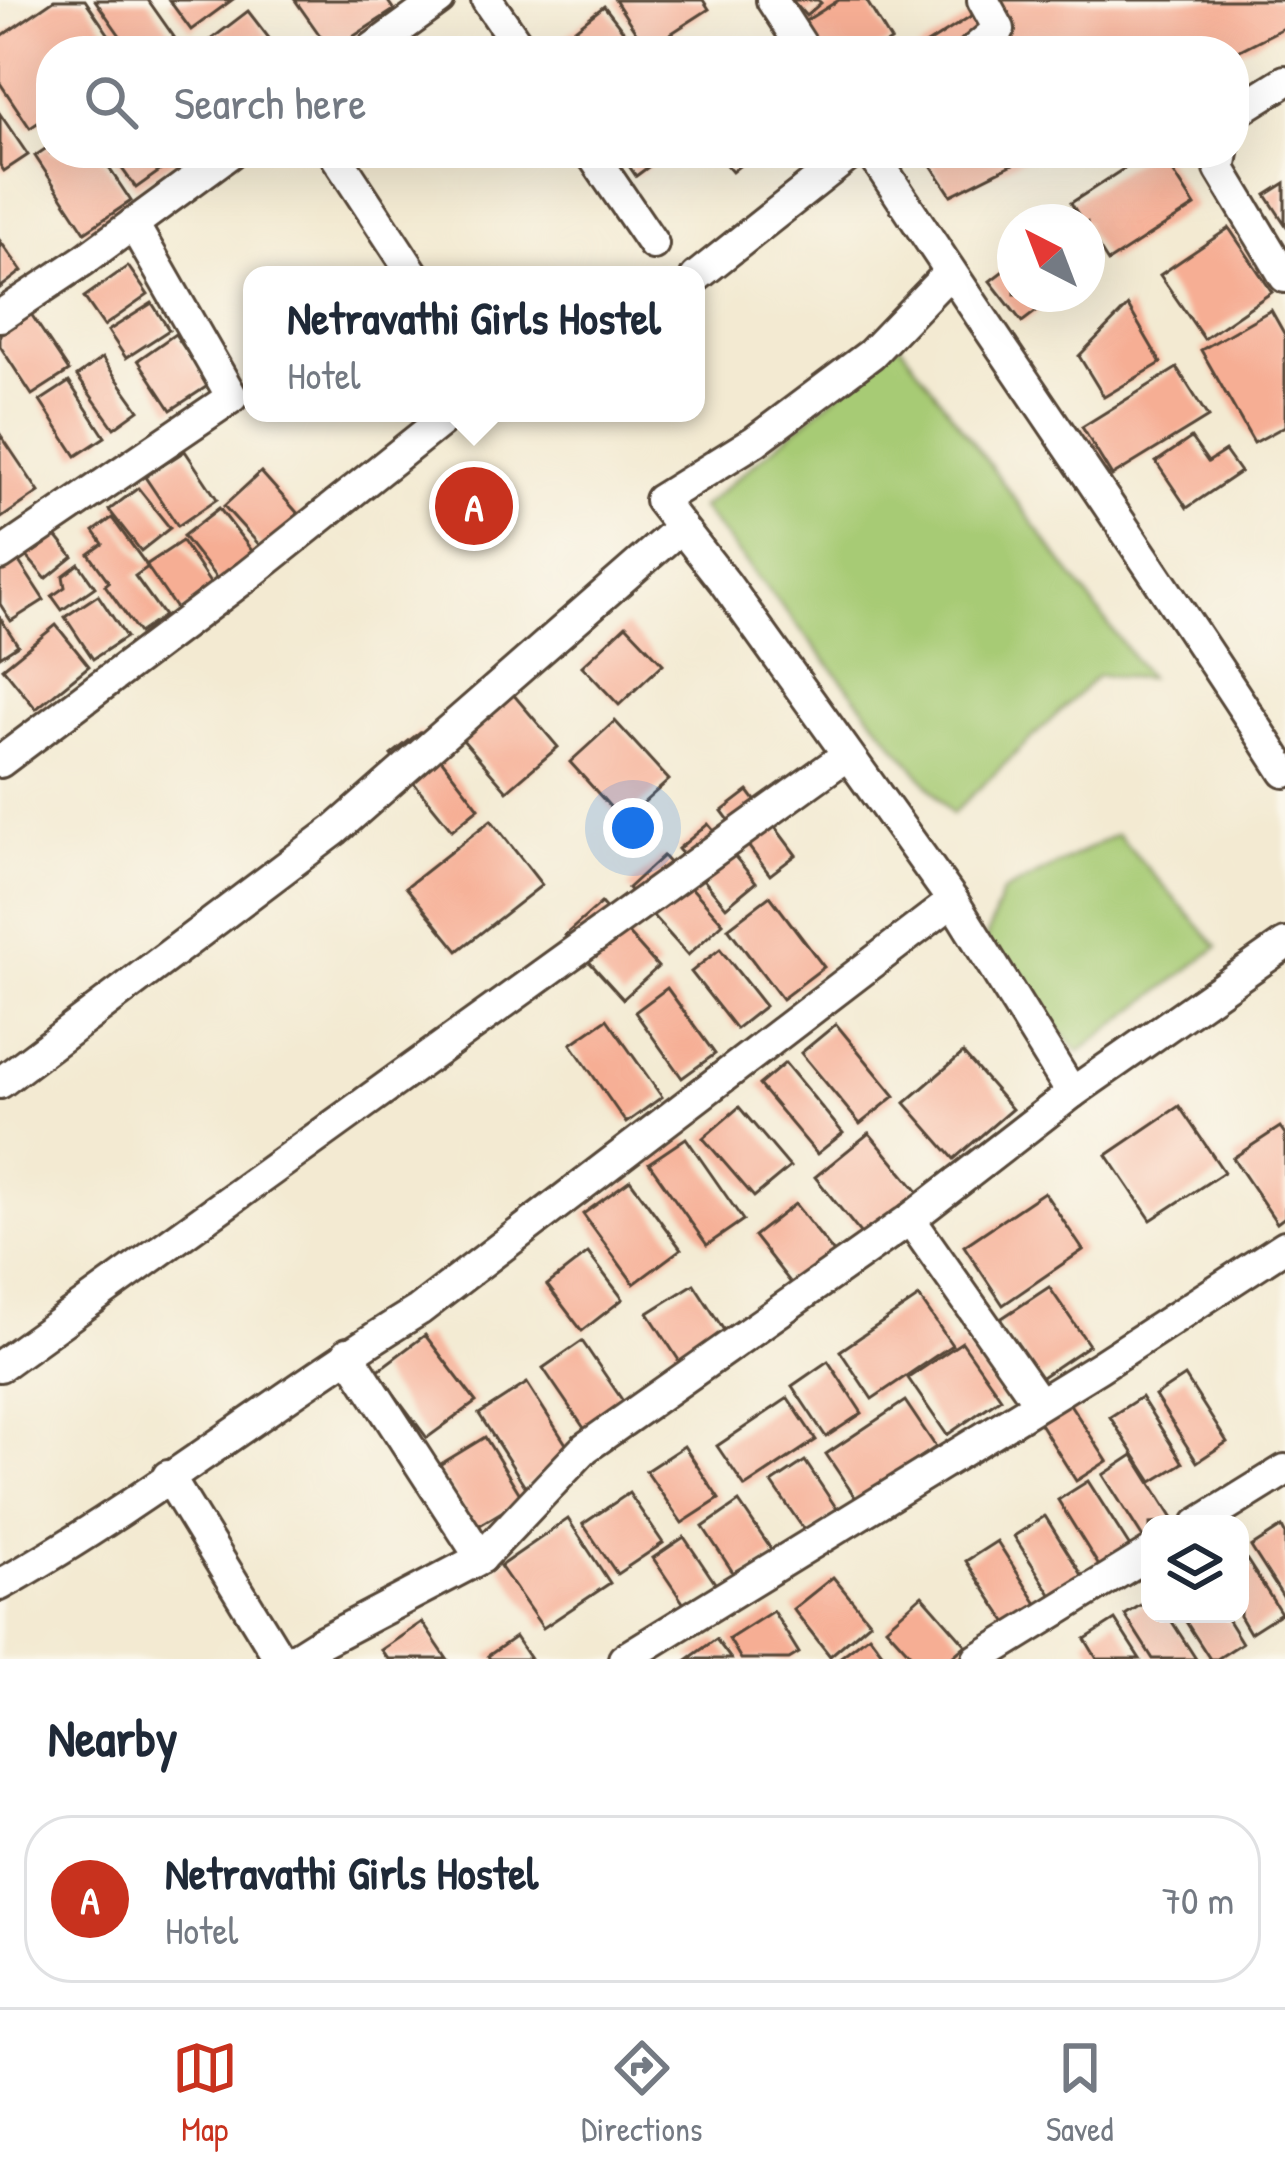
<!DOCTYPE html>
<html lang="en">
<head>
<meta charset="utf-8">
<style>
  body { margin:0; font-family:"Patrick Hand",sans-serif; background:#f2f2f3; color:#1f2937 }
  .controls { position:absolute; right:36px; bottom:36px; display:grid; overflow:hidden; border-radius:24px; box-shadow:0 12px 48px #0002 }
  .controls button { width:108px; height:108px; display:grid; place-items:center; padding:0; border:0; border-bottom:3px solid #e0e1e3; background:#fff; color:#1f2937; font:60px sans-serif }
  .compass { position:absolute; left:997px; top:204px; width:108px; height:108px; border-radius:50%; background:#fff; box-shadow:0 12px 48px #0002; rotate:318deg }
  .you { position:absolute; left:633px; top:828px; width:42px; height:42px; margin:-30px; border:9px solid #fff; border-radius:50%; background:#1a73e8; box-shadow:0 0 0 18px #1a73e833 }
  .badge { display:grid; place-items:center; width:78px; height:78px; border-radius:50%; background:#c8321e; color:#fff; font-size:39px; font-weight:700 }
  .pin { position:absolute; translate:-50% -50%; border:6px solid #fff; box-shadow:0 3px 12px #0006 }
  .popup { position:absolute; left:243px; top:266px; width:462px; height:156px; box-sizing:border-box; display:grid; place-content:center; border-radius:24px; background:#fff; filter:drop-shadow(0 3px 9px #0005); font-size:39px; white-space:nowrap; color:#747a83 }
  .popup b { font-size:45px; color:#1f2937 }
  .popup::after { content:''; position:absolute; left:50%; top:100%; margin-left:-24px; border:24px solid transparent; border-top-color:#fff }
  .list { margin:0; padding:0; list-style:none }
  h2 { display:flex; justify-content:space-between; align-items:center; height:156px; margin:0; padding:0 48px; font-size:51px }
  h2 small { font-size:39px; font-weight:400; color:#747a83 }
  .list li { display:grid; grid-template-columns:78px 1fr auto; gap:36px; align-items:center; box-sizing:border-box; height:168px; margin:0 24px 24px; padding:0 24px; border:3px solid #e0e1e3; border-radius:48px }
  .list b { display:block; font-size:45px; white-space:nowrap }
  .list p { margin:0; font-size:39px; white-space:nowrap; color:#747a83 }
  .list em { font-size:39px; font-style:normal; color:#747a83 }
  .icon { flex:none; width:66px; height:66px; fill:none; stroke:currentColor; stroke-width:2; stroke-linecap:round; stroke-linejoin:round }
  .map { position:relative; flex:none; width:1285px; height:1659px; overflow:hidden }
  .search { position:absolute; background:#fff; box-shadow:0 12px 48px #0002; left:36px; right:36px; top:36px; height:132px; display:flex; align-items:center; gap:30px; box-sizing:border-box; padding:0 42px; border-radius:48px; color:#747a83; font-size:45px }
  .sheet { height:348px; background:#fff }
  nav { display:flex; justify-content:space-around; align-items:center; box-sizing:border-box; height:168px; border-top:3px solid #e0e1e3; background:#fff; font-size:33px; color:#747a83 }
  nav a { display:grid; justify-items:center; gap:6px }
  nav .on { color:#c8321e }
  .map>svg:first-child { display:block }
  .green { fill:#a7cb75; stroke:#717a4a; stroke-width:3 }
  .building { fill:#f6ae94 }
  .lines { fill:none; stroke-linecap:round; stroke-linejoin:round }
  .street-casing { stroke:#574739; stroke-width:36 }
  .street { stroke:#fff; stroke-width:30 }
</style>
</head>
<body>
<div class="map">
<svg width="1285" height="1659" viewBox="0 0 1285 1659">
  <rect width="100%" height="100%" fill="#fbf7ec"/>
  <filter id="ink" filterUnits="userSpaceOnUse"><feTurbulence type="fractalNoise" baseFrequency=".00833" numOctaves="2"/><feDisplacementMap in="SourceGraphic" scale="24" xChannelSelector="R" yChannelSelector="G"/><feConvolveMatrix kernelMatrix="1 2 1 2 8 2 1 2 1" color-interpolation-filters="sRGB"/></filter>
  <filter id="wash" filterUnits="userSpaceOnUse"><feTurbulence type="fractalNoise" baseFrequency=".004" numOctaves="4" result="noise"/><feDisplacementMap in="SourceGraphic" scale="48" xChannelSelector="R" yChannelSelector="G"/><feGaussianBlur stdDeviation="2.7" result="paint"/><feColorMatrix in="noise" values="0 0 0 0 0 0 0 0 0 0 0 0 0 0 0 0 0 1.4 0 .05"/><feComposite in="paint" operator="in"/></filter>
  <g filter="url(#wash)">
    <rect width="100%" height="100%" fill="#f3ead2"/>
    <g class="green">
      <polygon points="899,343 1148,678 1097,676 952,814 701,508"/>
      <polygon points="1117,834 1218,947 1079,1052 983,947 1002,893"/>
    </g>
    <g id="blocks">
      <g class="building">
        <polygon points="54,0 85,0 120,51 51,51 51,114 30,128 0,83 0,37"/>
        <polygon points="95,0 148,0 174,37 154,51 131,51"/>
        <polygon points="169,0 232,0 191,30"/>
        <polygon points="295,0 387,0 394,10 331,51"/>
        <polygon points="615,0 703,0 709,9 647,49"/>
        <polygon points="792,0 818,0 821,3 806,16"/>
        <polygon points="839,0 866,0 891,41 875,51 814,51 799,25"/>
        <polygon points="996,0 1285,0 1285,27 1234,53 916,51"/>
        <polygon points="604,6 639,51 547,51"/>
        <polygon points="248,11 279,51 204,51 201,47"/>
        <polygon points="0,114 28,155 4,171 0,165"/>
        <polygon points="51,145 51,153 99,153 131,201 85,232 35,156"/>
        <polygon points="117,153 185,153 136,188 112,155"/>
        <polygon points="620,153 667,153 636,176"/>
        <polygon points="716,153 755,153 732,172"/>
        <polygon points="923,153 1035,153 951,195"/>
        <polygon points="1148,153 1161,153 1195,206 1108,262 1087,229 1087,222 1083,222 1071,203"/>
        <polygon points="1285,183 1285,224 1266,195"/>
        <polygon points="1229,228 1272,292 1204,339 1160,275"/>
        <polygon points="0,241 22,271 0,288"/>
        <polygon points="1015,262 1015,294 1059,294 1022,322 990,281"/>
        <polygon points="128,266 148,295 104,326 84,297"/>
        <polygon points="152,303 169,330 126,358 108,331"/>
        <polygon points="1128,306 1161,363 1104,397 1079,356"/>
        <polygon points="1271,310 1285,335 1285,426 1254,443 1201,350"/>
        <polygon points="31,314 69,371 32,395 0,346 0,334"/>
        <polygon points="175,334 209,385 171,410 138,360"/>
        <polygon points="102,358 139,410 114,428 77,376"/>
        <polygon points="1177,368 1208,417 1112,476 1082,427"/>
        <polygon points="69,382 105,437 76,456 40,401"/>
        <polygon points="0,434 39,492 0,519"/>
        <polygon points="1191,438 1208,462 1225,451 1240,472 1187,508 1156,462"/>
        <polygon points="185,451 217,499 178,526 145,477"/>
        <polygon points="261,472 301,517 264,550 224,506"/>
        <polygon points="138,488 170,528 141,551 109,510"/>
        <polygon points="219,508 256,556 221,584 183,536"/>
        <polygon points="112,518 148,567 135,576 164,616 139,633 105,585 109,582 89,554 103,544 94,531"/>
        <polygon points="52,531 73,557 46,579 24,553"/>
        <polygon points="182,541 214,589 179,613 146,565"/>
        <polygon points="16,557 44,600 11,621 0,604 0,567"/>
        <polygon points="79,564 95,587 62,610 52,596 65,587 63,576"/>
        <polygon points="98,595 126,637 93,659 65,617"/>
        <polygon points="0,618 18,645 0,657"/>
        <polygon points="56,625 89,666 36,709 3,668"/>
        <polygon points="626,625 663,664 619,705 582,666"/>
        <polygon points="501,680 558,747 507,791 450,725"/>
        <polygon points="615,721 669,780 623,821 570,762"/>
        <polygon points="420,732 479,808 452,830 391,755"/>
        <polygon points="748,791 796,855 770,875 722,811"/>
        <polygon points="491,820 542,885 458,951 406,887"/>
        <polygon points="708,824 756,882 726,907 678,849"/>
        <polygon points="663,856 723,923 688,955 628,888"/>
        <polygon points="770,896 824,967 782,999 728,928"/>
        <polygon points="601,903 658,967 623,999 565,935"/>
        <polygon points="720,949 765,1006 736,1029 691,972"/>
        <polygon points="667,988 715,1054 682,1078 635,1012"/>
        <polygon points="607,1019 662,1097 626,1123 571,1044"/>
        <polygon points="836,1024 895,1096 860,1124 801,1053"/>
        <polygon points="963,1053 1012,1109 954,1159 905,1103"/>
        <polygon points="785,1063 843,1133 817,1154 759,1085"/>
        <polygon points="1179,1106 1224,1172 1151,1220 1107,1155"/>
        <polygon points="739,1107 790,1167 754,1197 703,1138"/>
        <polygon points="1280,1127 1285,1134 1285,1217 1277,1223 1233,1158"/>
        <polygon points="869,1133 920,1194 865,1239 815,1177"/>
        <polygon points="686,1138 743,1220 707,1245 649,1163"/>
        <polygon points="630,1180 681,1249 634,1284 583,1214"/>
        <polygon points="1044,1192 1083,1250 1003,1305 964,1246"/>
        <polygon points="795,1204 835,1254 794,1287 754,1236"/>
        <polygon points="588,1253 623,1299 582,1331 547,1285"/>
        <polygon points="694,1284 729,1338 684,1368 648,1313"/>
        <polygon points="1049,1287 1089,1345 1039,1379 999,1320"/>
        <polygon points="919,1297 952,1345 872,1399 840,1351"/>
        <polygon points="425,1335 476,1402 427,1438 377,1371"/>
        <polygon points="582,1341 627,1407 588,1434 543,1368"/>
        <polygon points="962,1342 1001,1398 947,1435 908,1378"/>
        <polygon points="828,1361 862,1413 826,1437 792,1386"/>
        <polygon points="1185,1376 1227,1442 1197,1462 1155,1396"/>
        <polygon points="527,1383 573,1455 525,1486 479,1414"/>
        <polygon points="1064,1395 1107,1461 1076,1481 1034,1414"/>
        <polygon points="1141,1397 1183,1463 1152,1482 1110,1417"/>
        <polygon points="788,1398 816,1440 745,1487 717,1446"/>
        <polygon points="905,1401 936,1447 857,1500 826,1454"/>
        <polygon points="485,1437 523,1499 475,1528 436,1467"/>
        <polygon points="684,1446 719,1499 682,1523 646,1471"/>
        <polygon points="1133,1455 1175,1522 1150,1524 1150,1538 1145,1541 1103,1475"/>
        <polygon points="805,1461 839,1512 807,1534 772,1483"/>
        <polygon points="1088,1481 1130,1547 1099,1566 1058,1500"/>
        <polygon points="629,1493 663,1543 617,1574 583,1524"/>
        <polygon points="739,1502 775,1555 738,1580 703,1527"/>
        <polygon points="1045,1516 1087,1583 1056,1602 1014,1536"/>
        <polygon points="568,1519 610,1583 543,1628 500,1566"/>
        <polygon points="1282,1527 1285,1533 1285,1600 1251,1547"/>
        <polygon points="684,1537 717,1586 686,1607 653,1558"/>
        <polygon points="997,1541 1039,1607 1009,1626 966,1561"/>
        <polygon points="1240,1549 1281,1613 1250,1633 1240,1616"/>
        <polygon points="833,1577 870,1622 830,1656 793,1609"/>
        <polygon points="922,1595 966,1645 950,1659 915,1659 886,1627"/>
        <polygon points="1150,1599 1150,1614 1167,1614 1196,1659 1153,1659 1125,1615"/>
        <polygon points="773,1611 799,1653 789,1659 741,1659 729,1639"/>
        <polygon points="1181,1614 1224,1614 1242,1643 1217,1659 1210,1659"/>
        <polygon points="1115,1620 1140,1659 1097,1659 1085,1639"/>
        <polygon points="422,1622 447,1659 388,1659 381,1650"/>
        <polygon points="869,1635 887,1659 838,1659"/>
        <polygon points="515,1637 530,1659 490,1659 488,1656"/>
        <polygon points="716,1639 731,1659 688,1659"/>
      </g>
    </g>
  </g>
  <g filter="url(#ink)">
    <use href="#blocks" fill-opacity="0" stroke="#574739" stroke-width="3"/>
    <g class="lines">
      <g class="street-casing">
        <g id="street">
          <polyline points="487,0 522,51"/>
          <polyline points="772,0 805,51"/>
          <polyline points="369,51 439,0"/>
          <polyline points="973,51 999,29 983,0"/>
          <polyline points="1234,113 1285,81"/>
          <polyline points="334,153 414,275"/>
          <polyline points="591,153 653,244"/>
          <path d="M 872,153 C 1008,361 1151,563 1285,772"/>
          <polyline points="1223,153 1220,169 1285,277"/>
          <polyline points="696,277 852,153"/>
          <polyline points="0,316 84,260 230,153"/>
          <polyline points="0,555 232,397 133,224"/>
          <polyline points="0,762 247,576 451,413"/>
          <polyline points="0,1083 335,830 681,527"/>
          <polyline points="1072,1093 1285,944"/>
          <polyline points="910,1219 1039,1403"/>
          <polyline points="348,1353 481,1558"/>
          <polyline points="0,1366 847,755"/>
          <polyline points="168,1476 280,1659"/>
          <polyline points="1198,1524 1285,1470"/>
          <path d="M 0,1585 C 145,1504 277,1397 419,1310 L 953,901"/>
          <polyline points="294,1659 321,1642 481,1558 585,1448 910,1219 1072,1093 953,901 725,583 660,500 755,441 871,354 950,272"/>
          <polyline points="624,1659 1099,1367 1285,1246"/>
          <polyline points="978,1659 1150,1553"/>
        </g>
      </g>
      <use href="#street" class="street"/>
    </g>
  </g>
</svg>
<div class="controls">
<button><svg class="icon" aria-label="layers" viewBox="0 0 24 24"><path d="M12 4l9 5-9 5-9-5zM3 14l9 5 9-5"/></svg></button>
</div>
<svg class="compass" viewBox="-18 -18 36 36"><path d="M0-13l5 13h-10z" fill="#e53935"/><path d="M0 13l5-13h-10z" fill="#747a83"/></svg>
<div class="you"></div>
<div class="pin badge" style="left:474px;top:506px">A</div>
<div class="popup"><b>Netravathi Girls Hostel</b>Hotel</div>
<div class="search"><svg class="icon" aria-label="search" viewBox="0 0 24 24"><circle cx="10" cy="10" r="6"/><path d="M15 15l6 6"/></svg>Search here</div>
</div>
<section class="sheet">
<h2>Nearby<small></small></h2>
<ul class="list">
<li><span class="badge">A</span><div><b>Netravathi Girls Hostel</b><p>Hotel</p></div><em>70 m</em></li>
</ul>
</section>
<nav>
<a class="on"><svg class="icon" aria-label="map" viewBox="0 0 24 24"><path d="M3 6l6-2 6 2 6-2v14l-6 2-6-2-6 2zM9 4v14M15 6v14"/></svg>Map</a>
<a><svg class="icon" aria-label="directions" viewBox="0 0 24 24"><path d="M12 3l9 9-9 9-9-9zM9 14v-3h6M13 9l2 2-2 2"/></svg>Directions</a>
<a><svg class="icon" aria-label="saved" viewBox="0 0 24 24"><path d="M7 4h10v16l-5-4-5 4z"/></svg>Saved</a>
</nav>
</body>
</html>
